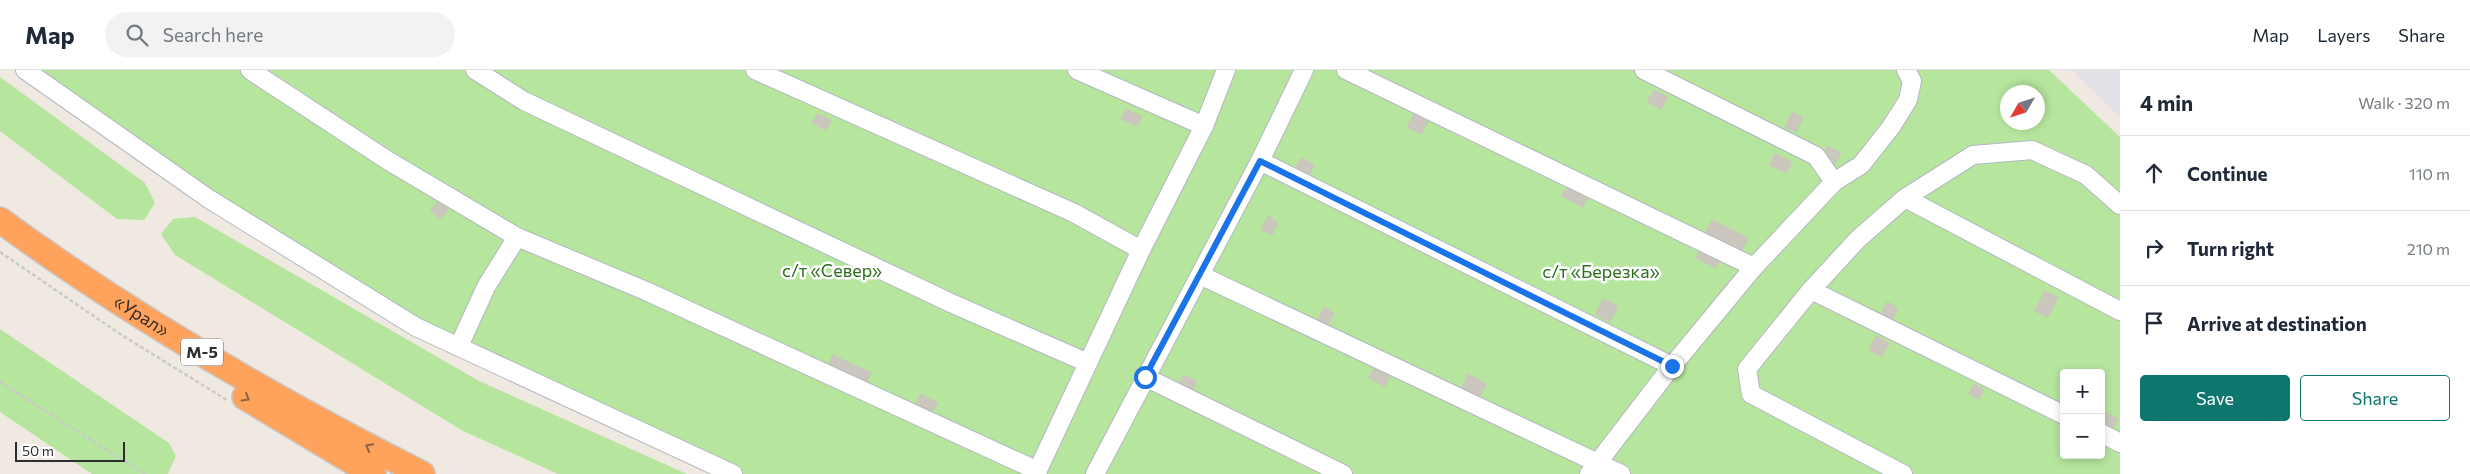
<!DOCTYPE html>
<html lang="en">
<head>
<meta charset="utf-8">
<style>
  body { margin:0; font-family:Commissioner,sans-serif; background:#f2f2f3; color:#1f2937 }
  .controls { position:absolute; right:15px; bottom:15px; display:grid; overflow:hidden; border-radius:5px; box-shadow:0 2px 8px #0003 }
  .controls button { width:45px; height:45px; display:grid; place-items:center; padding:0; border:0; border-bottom:1px solid #e0e1e3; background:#fff; color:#1f2937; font:25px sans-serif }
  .compass { position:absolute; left:2000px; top:15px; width:45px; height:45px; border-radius:50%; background:#fff; box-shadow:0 2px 8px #0003; rotate:231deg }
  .scale { position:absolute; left:15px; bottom:12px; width:110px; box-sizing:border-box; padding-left:5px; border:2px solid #2e2e2e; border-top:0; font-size:14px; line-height:18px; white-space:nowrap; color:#2e2e2e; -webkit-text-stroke:4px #fff; paint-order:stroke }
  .stop { position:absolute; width:15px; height:15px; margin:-11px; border:4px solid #1a73e8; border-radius:50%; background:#fff }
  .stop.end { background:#1a73e8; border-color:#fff; box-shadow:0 1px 5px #0008 }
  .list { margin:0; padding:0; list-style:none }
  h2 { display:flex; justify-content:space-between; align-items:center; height:65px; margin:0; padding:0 20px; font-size:21px }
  h2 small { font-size:16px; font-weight:400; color:#747a83 }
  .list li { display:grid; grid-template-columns:32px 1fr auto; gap:15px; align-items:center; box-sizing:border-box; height:75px; padding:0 20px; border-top:1px solid #e0e1e3 }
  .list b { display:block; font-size:19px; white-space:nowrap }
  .list em { font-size:16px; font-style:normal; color:#747a83 }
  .actions { display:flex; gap:10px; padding:15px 20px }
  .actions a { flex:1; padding:11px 0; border:1px solid #0f766e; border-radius:5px; text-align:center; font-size:18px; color:#0f766e }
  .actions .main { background:#0f766e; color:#fff }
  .icon { flex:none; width:28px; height:28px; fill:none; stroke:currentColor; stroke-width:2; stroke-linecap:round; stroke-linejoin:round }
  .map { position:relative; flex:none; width:2120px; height:404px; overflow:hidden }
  header { display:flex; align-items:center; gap:30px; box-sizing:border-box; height:70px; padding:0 25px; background:#fff; border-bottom:1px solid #e0e1e3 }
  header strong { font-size:24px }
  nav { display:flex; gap:28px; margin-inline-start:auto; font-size:18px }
  .search { width:350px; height:45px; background:#f2f2f3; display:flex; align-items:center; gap:12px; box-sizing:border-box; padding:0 18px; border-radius:28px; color:#747a83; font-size:19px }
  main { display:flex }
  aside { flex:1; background:#fff }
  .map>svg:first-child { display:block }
  .industrial { fill:#e3e1e8 }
  .green { fill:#b6e59e; fill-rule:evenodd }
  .building { fill:#cbc7bf; stroke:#cbc5ba }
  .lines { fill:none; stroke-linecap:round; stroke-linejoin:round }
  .minor-casing { stroke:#b4b7c1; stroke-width:20 }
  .highway-casing { stroke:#c9c9c9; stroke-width:28 }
  .path { stroke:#c9c9c9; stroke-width:2.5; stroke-dasharray:4 2.5; stroke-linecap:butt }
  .minor { stroke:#fff; stroke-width:18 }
  .highway { stroke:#ffa35c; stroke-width:25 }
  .oneway { stroke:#8c6343 }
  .route { stroke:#1a73e8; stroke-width:6 }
  .labels { text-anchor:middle; stroke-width:5; stroke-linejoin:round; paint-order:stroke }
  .shield { fill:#fff; stroke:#6d6d6d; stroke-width:1 }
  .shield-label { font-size:16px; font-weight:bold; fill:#2e2e2e }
  .park-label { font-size:18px; fill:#2c6e1b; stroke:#fff }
  .street-label { font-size:18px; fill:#2e2e2e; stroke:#fff }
</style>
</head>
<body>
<header>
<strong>Map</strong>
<div class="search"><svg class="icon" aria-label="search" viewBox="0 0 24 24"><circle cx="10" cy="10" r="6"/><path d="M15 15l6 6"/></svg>Search here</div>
<nav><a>Map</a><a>Layers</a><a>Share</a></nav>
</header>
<main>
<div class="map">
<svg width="2120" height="404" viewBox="0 0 2120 404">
  <rect width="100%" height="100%" fill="#efe9e1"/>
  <polygon class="industrial" points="2071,0 2120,0 2120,47"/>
  <g class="green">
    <path d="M 14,0 L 2049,0 L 2120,67 L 2120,404 L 710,404 L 414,264 L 205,136 ZM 2008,22 L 2038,22 L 2038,52 L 2008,52 ZM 2064,303 L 2101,303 L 2101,385 L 2064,385 Z"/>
    <polygon points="0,7 145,113 155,133 144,150 117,149 0,61"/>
    <polygon points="195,147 479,311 687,404 558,404 463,361 175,185 161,164 173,149"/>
    <polygon points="0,259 169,373 176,386 168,404 92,404 0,342"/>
  </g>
  <g class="building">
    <polygon points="1654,20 1668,27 1661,39 1647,32"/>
    <polygon points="1126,39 1142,47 1137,56 1121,49"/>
    <polygon points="1792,42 1803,47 1796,62 1785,57"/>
    <polygon points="817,44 831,50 826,60 812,53"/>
    <polygon points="1414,44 1428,51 1421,64 1407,57"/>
    <polygon points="1827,76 1841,83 1835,94 1825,80"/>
    <polygon points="1775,83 1792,92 1786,103 1770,95"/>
    <polygon points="1301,88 1314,95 1310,104 1296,97"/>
    <polygon points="1566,118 1587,128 1583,137 1562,126"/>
    <polygon points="437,132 448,139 441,149 430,141"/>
    <polygon points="1268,146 1278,152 1272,165 1261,160"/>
    <polygon points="1712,150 1748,168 1742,180 1706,162"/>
    <polygon points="1699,182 1719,192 1716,198 1696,188"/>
    <polygon points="2045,221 2058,227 2048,247 2035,241"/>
    <polygon points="1603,229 1618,236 1610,252 1596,244"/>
    <polygon points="1887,232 1898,238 1893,249 1881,243"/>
    <polygon points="1324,237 1334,243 1328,254 1318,249"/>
    <polygon points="1876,266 1889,273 1882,287 1869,280"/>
    <polygon points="833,285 871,303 867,311 829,293"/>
    <polygon points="1373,299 1390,306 1385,316 1369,308"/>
    <polygon points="1468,304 1486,314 1480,326 1462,317"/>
    <polygon points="1183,305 1197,311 1193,319 1180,312"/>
    <polygon points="1974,314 1984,320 1979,329 1969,324"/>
    <polygon points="921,324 938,333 933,341 916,334"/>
    <polygon points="2101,341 2118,349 2113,358 2101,352"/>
  </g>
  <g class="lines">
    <g class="minor-casing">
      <g id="minor">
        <polyline points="25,0 209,129 416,257 733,404"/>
        <polyline points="250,0 387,90 517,167 646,221 1038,401"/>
        <polyline points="475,0 524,31 951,233 1088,293"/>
        <polyline points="755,0 1074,143 1141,180"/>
        <polyline points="1077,0 1204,56"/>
        <polyline points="1346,0 1754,197"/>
        <polyline points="1644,0 1816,86 1834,112"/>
        <polyline points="1260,91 1672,296"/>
        <polyline points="1905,128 2120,241"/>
        <polyline points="1200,205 1621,404"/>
        <polyline points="1811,220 2064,345"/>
        <polyline points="459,276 486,217 517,167"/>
        <polyline points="1145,307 1343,404"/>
        <polyline points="2101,363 2120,373"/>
        <polyline points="1036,404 1141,180 1204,56 1226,0"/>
        <polyline points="1095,404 1260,91 1304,0"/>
        <polyline points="1589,404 1672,296 1754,197 1834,112 1861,95 1891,57 1908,30 1912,11 1906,0"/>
        <polyline points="1903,404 1751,324 1747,299 1811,220 1858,169 1905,128 1973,85 2032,80 2086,105 2120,135"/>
      </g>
    </g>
    <g class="highway-casing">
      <g id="highway">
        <path id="s1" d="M 0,150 C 132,247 276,330 422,404"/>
        <polyline points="245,327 373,404"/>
      </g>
    </g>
    <g class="path">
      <polyline points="0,182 120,264 227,330"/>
      <polyline points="0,312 145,404"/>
    </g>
    <use href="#minor" class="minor"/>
    <use href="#highway" class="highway"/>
  </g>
  <defs><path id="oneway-chevron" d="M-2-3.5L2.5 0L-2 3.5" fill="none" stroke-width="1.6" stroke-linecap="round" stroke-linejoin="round" transform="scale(1.25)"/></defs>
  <g class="oneway">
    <use href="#oneway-chevron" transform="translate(246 328) rotate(31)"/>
    <use href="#oneway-chevron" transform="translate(369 377) rotate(-152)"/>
  </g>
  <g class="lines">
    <polyline class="route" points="1145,307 1260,91 1672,296"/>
  </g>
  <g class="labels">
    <rect class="shield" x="181" y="268.5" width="42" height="27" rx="4"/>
    <g class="shield-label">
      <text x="202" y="288">М-5</text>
    </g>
    <g class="park-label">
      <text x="832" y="207">с/т «Север»</text>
      <text x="1601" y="208">с/т «Березка»</text>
    </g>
    <g class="street-label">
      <text dy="6" stroke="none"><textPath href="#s1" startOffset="171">«Урал»</textPath></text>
    </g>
  </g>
</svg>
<div class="controls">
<button>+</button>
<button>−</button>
</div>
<svg class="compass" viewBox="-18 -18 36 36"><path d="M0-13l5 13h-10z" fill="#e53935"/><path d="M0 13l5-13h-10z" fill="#747a83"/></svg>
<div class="scale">50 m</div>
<div class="stop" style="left:1145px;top:307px"></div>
<div class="stop end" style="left:1672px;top:296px"></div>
</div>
<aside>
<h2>4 min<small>Walk · 320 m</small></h2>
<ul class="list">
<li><svg class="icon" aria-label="ahead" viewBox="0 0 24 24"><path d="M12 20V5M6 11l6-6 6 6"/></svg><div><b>Continue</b></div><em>110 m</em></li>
<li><svg class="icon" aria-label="right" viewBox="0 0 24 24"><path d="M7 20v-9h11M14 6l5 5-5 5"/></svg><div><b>Turn right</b></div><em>210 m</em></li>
<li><svg class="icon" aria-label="arrive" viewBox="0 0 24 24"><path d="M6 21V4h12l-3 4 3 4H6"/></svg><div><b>Arrive at destination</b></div></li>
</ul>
<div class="actions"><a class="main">Save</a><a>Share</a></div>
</aside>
</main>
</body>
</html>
